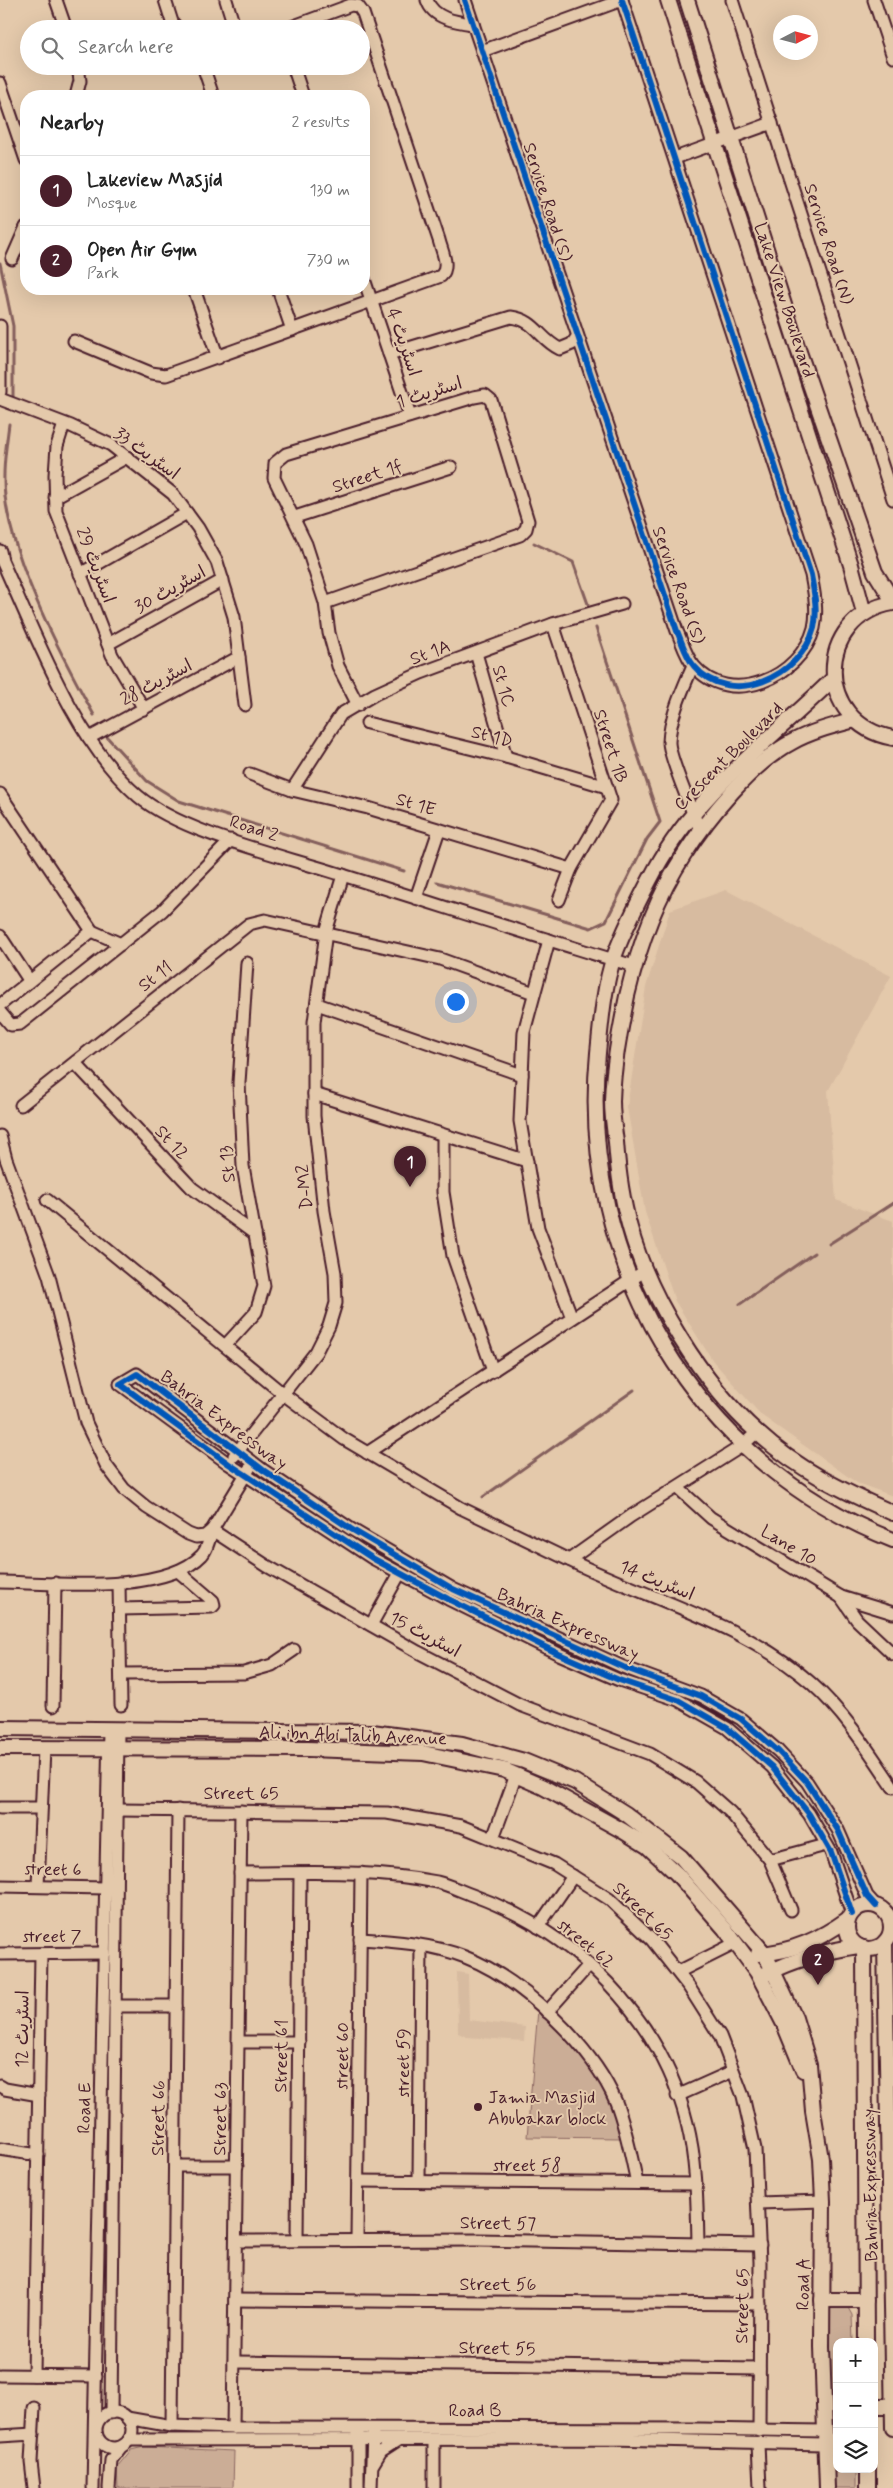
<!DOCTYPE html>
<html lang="en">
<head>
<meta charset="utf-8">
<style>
  body { margin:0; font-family:Mynerve,"Playpen Sans Arabic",sans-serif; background:#f6f6f6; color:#222 }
  .controls { position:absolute; right:15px; bottom:15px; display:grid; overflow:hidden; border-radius:10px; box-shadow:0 5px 20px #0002 }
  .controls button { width:45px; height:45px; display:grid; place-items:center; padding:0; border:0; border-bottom:1px solid #e0e0e0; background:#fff; color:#222; font:25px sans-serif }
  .compass { position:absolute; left:773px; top:15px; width:45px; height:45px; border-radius:50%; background:#fff; box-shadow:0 5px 20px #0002; rotate:84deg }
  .you { position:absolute; left:455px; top:1001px; width:18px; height:18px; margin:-12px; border:4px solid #fff; border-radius:50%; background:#1a73e8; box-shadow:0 0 0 8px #1a73e833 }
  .badge { display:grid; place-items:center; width:32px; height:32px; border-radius:50%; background:#4a1f2b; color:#fff; font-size:16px; font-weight:700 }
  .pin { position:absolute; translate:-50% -41px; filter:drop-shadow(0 1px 2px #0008) }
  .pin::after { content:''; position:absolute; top:26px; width:18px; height:15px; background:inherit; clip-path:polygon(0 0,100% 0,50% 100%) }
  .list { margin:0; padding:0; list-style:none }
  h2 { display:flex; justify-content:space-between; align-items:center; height:65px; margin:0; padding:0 20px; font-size:21px }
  h2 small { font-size:16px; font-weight:400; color:#767676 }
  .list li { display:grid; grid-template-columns:32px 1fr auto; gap:15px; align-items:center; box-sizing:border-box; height:70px; padding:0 20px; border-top:1px solid #e0e0e0 }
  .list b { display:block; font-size:19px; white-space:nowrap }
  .list p { margin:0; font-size:16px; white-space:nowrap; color:#767676 }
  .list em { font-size:16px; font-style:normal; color:#767676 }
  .icon { flex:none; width:28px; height:28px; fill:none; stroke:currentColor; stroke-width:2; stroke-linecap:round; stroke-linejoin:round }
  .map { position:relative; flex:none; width:893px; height:2488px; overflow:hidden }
  .search { position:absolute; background:#fff; box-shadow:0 5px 20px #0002; left:20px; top:20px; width:350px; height:55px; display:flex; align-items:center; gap:12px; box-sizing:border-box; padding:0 18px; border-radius:28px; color:#767676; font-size:19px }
  .panel { position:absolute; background:#fff; box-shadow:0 5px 20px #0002; left:20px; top:90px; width:350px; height:205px; border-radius:20px }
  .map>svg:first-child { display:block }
  .built { fill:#d7bba0 }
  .green { fill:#cbad96; stroke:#8a6660 }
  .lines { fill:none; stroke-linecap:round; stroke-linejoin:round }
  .stream { stroke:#845e5b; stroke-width:3 }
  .minor-casing { stroke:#4a1f2b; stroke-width:15 }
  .major-casing { stroke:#4a1f2b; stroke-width:18 }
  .minor { stroke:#e4c9ab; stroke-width:11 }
  .major { stroke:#e4c9ab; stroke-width:14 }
  .cycleway-casing { stroke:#e4c9ab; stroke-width:9 }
  .cycleway { stroke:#0057b8; stroke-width:6 }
  .poi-dot { fill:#4a1f2b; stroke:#e4c9ab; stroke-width:2 }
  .labels { text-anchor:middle; stroke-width:4; stroke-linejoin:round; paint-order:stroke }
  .street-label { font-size:18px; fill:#4a1f2b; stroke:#e4c9ab }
  .poi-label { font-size:18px; fill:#4a1f2b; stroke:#e4c9ab; text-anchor:start }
</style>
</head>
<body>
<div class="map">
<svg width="893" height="2488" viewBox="0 0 893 2488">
  <rect width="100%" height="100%" fill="#e4c9ab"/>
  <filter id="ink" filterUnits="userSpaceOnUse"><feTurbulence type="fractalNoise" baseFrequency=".02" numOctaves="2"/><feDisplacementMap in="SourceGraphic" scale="10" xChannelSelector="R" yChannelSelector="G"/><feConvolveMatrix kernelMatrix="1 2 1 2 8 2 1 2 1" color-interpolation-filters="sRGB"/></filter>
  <g filter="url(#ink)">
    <g class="built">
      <polygon points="726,890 891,976 828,1091 836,1200 893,1221 893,1496 857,1483 761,1415 713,1361 675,1301 645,1212 627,1107 646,987 670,910"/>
      <polygon points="457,1972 468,1974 469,2020 525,2027 524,2041 467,2037 458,2033"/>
    </g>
    <g class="green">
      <polygon points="538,2010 563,2027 616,2104 622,2138 527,2137"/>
      <polygon points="847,2306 852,2315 853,2342 837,2342 837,2469 856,2469 856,2488 832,2488 826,2307"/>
      <polygon points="144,2447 234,2451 233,2488 118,2488 117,2467 131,2450"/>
    </g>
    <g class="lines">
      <g class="stream">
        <polyline points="0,263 13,326 13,397"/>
        <path d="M 9,424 C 6,448 2,472 5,496 C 13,564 61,655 94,715"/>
        <polyline points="534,543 573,562 588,604"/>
        <polyline points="107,737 147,781 179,801 404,871"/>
        <polyline points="437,882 591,928 606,921 647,839 660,822 596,628"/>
        <polyline points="829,1244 893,1203"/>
        <polyline points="740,1304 814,1253"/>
        <polyline points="483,1497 634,1390"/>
      </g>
      <g class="minor-casing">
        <g id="minor">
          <polyline points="56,0 66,29"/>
          <polyline points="165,0 172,22 178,29"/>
          <polyline points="226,0 235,29"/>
          <path d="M 427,0 C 433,19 457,22 473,24"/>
          <path d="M 465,0 L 677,631 C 682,642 686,657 694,666 C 730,709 801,677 814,628 C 818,610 814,592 811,575 L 622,0"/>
          <polyline points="732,0 893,499"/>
          <polyline points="874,0 893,57"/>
          <polyline points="482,51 622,0"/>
          <polyline points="203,66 213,96"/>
          <polyline points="293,66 303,96"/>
          <polyline points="0,83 26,160"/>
          <polyline points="76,96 80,81 78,66"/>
          <polyline points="675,158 772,123"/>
          <polyline points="12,259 26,227"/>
          <polyline points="364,279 410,416"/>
          <polyline points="194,289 218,358"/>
          <polyline points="278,289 292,330"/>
          <polyline points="0,326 0,392"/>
          <path d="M 74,341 L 151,373 L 166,375 L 441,276 C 450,266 442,252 439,240 L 363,13 L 358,6 L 351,5 L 286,29"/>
          <path d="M 389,354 L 511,317 C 536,320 539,339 560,349 L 572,344 L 577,337"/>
          <polyline points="0,399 71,426 111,445 173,494 198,528 217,562 234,617 245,705"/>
          <polyline points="64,424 57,446 55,475 56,511 112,655 144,709"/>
          <polyline points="55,497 127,457"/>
          <polyline points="295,517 451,467"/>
          <path d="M 0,551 L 2,561 C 36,635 75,742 138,796 C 179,831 271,853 323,869 C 427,901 530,935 634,966"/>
          <polyline points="80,574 187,513"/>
          <polyline points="325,603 520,535 526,529 528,521 491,400 485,395 474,397 286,454 275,463 274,478 306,544 325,603 329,633 338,666 358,705"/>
          <polyline points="553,624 611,800 571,869 559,900"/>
          <polyline points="108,644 223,580"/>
          <polyline points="476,653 506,757"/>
          <path d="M 693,665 C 683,689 670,716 669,742 C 669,757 693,813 700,830"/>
          <polyline points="367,723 506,757 607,787"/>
          <polyline points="89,738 239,657"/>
          <polyline points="250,774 292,790 368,808 571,869"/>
          <polyline points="292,790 341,714 375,694 421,673 553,624 622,604"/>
          <polyline points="0,794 92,931 121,944"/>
          <polyline points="416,898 439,830"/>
          <polyline points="0,936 29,980"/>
          <polyline points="549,940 524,1032 520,1121 538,1228 572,1318"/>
          <polyline points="317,1004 522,1075"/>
          <polyline points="0,1005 92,931"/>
          <polyline points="0,1012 11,1025 20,1024 162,911 231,840"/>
          <polyline points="75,1063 192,1188 255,1234"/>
          <polyline points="314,1094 527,1161"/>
          <polyline points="21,1105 249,924 265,920 440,959 534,993"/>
          <polyline points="443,1135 443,1192 453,1256 493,1371"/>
          <polyline points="0,1136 6,1159 49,1276 86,1423 106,1465 124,1489 146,1507 188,1534 196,1537 205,1536 212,1530 249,1469"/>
          <polyline points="47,1200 282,1393 344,1439 461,1508 569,1560"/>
          <polyline points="225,1346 256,1312 264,1286 243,1166 239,1083 247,963"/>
          <path d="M 757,1432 L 742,1446 L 631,1516 L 569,1560 C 650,1600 742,1622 811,1683 C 844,1712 869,1751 893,1787"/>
          <polyline points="367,1453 646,1270"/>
          <polyline points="234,1456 316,1352 329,1326 336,1303 335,1273 324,1211 314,1116 314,1022 326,932 343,875"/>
          <polyline points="678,1488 711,1518 841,1597 893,1613"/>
          <path d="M 0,1582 C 52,1583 164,1595 202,1555 C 207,1550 210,1538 212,1530 L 267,1566 L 418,1652 L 520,1705 L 650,1754 L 696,1782 L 730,1812 L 770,1860 L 791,1910"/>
          <polyline points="119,1583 121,1705"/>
          <polyline points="841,1597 857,1620 893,1654"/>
          <polyline points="120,1609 212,1607 214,1605 213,1601 178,1571"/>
          <polyline points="371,1625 400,1573"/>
          <polyline points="122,1674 244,1673 272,1665 294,1650"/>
          <polyline points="53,1706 55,1583"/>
          <polyline points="0,1808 41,1808"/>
          <polyline points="117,1810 387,1813 461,1826 554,1864 609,1899 652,1940 689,1987 720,2036 743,2096 755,2149 760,2262 759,2431"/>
          <polyline points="493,1838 516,1775"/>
          <polyline points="770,1860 826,1845"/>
          <path d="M 240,1873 C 306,1873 372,1869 437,1882 C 449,1885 461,1891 472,1895 C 573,1931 661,2017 687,2123 C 697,2163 697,2203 698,2243"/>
          <polyline points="0,1886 106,1888"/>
          <polyline points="38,1886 44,1749"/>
          <polyline points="852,1914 831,1852 809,1814 772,1767 727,1728 678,1700 619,1680 559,1654 448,1599 372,1558 229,1464 120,1384 137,1374 263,1470 351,1529 453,1589 623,1667 701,1696 741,1719 778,1751 807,1782 838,1830 867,1896 876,1906"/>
          <polyline points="538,1927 573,1876"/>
          <path d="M 360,1939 C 395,1941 432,1944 465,1957 C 522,1979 592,2046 616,2102 C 626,2128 631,2155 637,2183"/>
          <polyline points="0,1954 105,1953"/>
          <polyline points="678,1972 736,1943"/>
          <polyline points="115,2006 176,2006"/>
          <polyline points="547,2012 589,1965"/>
          <polyline points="238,2042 299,2042"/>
          <polyline points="0,2086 5,2089 39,2095"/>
          <polyline points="677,2096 733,2071"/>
          <polyline points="0,2149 38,2155"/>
          <polyline points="175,2166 237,2166"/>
          <polyline points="358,2181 696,2184"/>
          <polyline points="419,2181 421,1946"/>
          <polyline points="758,2203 823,2201"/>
          <polyline points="297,2240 300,1873"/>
          <polyline points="357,2240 361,1873"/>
          <polyline points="236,2241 479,2240 760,2245"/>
          <polyline points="235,2300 760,2304"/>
          <polyline points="234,2362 759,2369"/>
          <polyline points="0,2375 96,2376"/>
          <polyline points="34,2375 41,1954"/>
          <polyline points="34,2408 31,2462 34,2488"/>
          <circle cx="114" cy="2430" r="18"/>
          <polyline points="111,2413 118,1729"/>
          <polyline points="127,2418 172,2426 233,2428 700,2429 824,2431"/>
          <polyline points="172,2426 178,1810"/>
          <polyline points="233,2428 241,1811"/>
          <polyline points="358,2432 358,2488"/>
          <polyline points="0,2436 33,2434"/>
          <polyline points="129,2440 611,2439 824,2444"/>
          <polyline points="758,2444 760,2488"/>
          <polyline points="373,2464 381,2451 398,2440"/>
          <polyline points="93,2488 109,1729"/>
          <polyline points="109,2488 111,2460 121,2447"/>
          <polyline points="371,2488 373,2434"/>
          <polyline points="434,2488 434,2440"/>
        </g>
      </g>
      <g class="major-casing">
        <g id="major">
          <polyline points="668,0 851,565 864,613"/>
          <polyline points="687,0 798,349 875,572 893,601"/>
          <path d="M 893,603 C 814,617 814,724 893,738"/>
          <path d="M 834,678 C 772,739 697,792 655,870 C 640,898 625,927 614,957 C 604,985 601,1023 598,1053 C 577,1262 696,1463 893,1540"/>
          <path d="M 855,720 C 833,726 812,731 792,742 C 752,763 708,817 684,855 C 656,898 639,945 627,996 C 620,1031 613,1066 612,1101 C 612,1115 614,1129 616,1142 C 618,1170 622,1200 630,1228 C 650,1299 702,1383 758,1433 C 797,1469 845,1492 893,1513"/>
          <polyline points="0,1728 372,1732 462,1744 524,1761 575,1782 626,1814 681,1857 765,1954 795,2018 809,2064 813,2111 821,2159 823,2201 822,2347 827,2488"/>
          <polyline points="0,1748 308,1749 423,1753 504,1770 543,1787 623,1831 647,1846 677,1874 725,1929 757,1972 784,2024 803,2070"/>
          <circle cx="869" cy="1927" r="22"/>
          <polyline points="885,1942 893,2428"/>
          <polyline points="864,1948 866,2342"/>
          <path d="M 758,1954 C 792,1952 820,1939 848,1919"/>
          <path d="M 766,1974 C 795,1959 826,1951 858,1946"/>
          <polyline points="822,2300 866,2300"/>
          <polyline points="874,2406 893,2406"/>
          <polyline points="868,2469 868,2488"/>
        </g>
      </g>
      <use href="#minor" class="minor"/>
      <use href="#major" class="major"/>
      <g class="cycleway-casing">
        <g id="cycleway">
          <path d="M 465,0 L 677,631 C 682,642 686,657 694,666 C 730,709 801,677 814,628 C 818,610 814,592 811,575 L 622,0"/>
          <polyline points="852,1914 831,1852 809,1814 772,1767 727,1728 678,1700 619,1680 559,1654 448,1599 372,1558 229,1464 120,1384 137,1374 263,1470 351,1529 453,1589 623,1667 701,1696 741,1719 778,1751 807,1782 838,1830 867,1896 876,1906"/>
        </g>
      </g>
      <use href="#cycleway" class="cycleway"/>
    </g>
  </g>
  <circle class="poi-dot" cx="478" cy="2107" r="5"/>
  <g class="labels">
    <g class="street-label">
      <text transform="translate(548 202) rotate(72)" y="6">Service Road (S)</text>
      <text transform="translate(829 244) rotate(72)" y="6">Service Road (N)</text>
      <text transform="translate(785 300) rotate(72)" y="6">Lake View Boulevard</text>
      <text transform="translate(404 342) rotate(71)" y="6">اسٹریٹ 4</text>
      <text transform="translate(429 392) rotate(-17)" y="6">اسٹریٹ 1</text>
      <text transform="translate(147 453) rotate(36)" y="6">اسٹریٹ 33</text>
      <text transform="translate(367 476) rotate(-18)" y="6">Street 1f</text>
      <text transform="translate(96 565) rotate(69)" y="6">اسٹریٹ 29</text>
      <text transform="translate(679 585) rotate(70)" y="6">Service Road (S)</text>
      <text transform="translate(170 589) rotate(-29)" y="6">اسٹریٹ 30</text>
      <text transform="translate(430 652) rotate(-21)" y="6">St 1A</text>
      <text transform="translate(156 682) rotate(-28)" y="6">اسٹریٹ 28</text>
      <text transform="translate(504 686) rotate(74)" y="6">St 1C</text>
      <text transform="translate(492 736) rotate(14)" y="6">St 1D</text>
      <text transform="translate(611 746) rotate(72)" y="6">Street 1B</text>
      <text transform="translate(728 756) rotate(-45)" y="6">Crescent Boulevard</text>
      <text transform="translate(416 804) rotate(17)" y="6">St 1E</text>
      <text transform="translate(254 828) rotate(18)" y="6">Road 2</text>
      <text transform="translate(155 976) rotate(-38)" y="6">St 11</text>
      <text transform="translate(172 1142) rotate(46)" y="6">St 12</text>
      <text transform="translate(227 1164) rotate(-96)" y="6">St 13</text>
      <text transform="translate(304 1187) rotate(-96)" y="6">D-M2</text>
      <text transform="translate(224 1420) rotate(37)" y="6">Bahria Expressway</text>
      <text transform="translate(789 1545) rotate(31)" y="6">Lane 10</text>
      <text transform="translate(657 1580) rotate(22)" y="6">اسٹریٹ 14</text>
      <text transform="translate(568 1624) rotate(24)" y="6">Bahria Expressway</text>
      <text transform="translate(425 1634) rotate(28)" y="6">اسٹریٹ 15</text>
      <text transform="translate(353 1735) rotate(2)" y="6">Ali ibn Abi Talib Avenue</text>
      <text x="241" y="1799">Street 65</text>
      <text transform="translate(53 1869) rotate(1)" y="6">street 6</text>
      <text transform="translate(643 1911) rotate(44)" y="6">Street 65</text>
      <text x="52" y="1942">street 7</text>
      <text transform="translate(586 1943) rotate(39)" y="6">street 62</text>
      <text transform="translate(22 2029) rotate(-89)" y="6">اسٹریٹ 12</text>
      <text transform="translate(281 2056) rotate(-89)" y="6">Street 61</text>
      <text transform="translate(342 2056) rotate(-89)" y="6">street 60</text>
      <text transform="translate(403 2063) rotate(-90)" y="6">street 59</text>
      <text transform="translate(84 2108) rotate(-89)" y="6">Road E</text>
      <text transform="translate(158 2118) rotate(-89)" y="6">Street 66</text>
      <text transform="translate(220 2119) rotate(-89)" y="6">Street 63</text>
      <text x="527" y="2171">street 58</text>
      <text transform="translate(870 2185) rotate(-91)" y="6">Bahria Expressway</text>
      <text transform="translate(498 2223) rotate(1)" y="6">Street 57</text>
      <text x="498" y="2290">Street 56</text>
      <text transform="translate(803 2284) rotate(-89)" y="6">Road A</text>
      <text transform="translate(742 2306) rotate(-89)" y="6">Street 65</text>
      <text transform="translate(497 2348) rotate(1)" y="6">Street 55</text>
      <text x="475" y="2416">Road B</text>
    </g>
    <g class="poi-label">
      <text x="488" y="2103">Jamia Masjid<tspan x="488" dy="21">Abubakar block</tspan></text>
    </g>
  </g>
</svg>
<div class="controls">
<button>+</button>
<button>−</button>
<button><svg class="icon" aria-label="layers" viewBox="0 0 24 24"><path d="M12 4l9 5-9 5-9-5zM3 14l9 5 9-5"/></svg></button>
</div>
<svg class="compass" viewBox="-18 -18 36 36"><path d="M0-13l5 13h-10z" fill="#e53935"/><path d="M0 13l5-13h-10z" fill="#767676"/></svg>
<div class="you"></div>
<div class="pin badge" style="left:410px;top:1187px">1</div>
<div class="pin badge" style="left:818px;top:1985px">2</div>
<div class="search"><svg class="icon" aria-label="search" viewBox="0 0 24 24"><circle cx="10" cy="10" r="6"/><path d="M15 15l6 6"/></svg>Search here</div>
<section class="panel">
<h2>Nearby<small>2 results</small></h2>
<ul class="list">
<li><span class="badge">1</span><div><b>Lakeview Masjid</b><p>Mosque</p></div><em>130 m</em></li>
<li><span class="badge">2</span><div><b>Open Air Gym</b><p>Park</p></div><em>730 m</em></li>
</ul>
</section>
</div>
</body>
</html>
